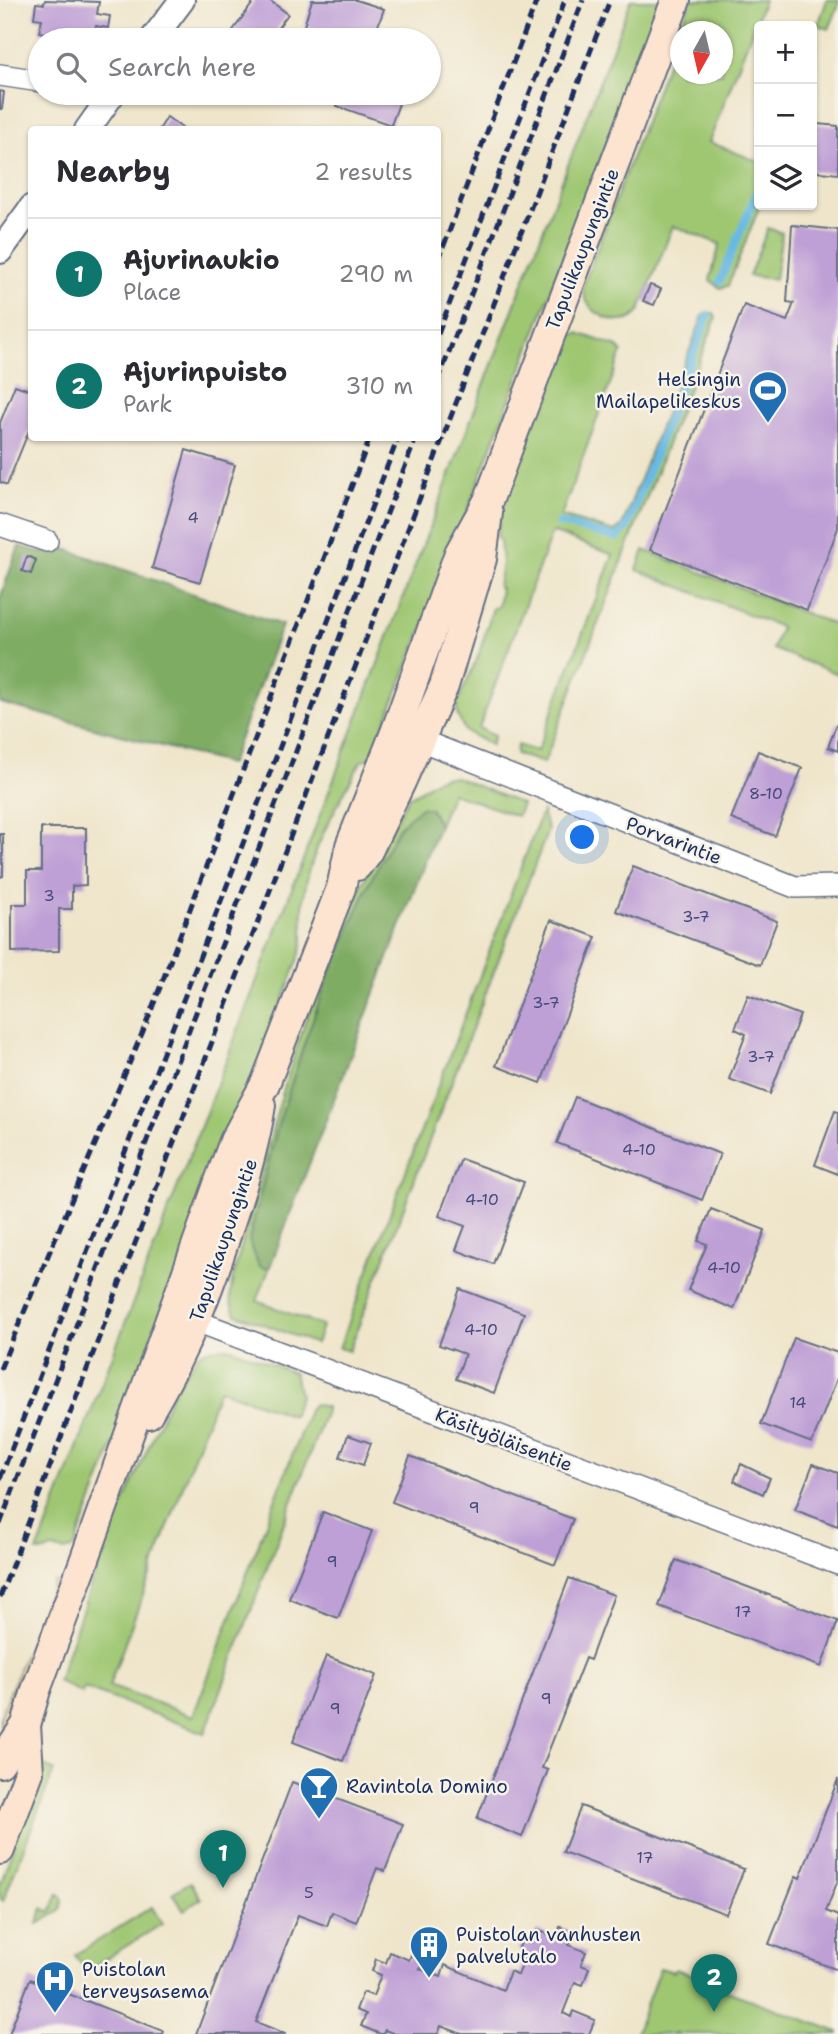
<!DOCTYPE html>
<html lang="en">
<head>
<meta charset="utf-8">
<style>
  body { margin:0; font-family:"Shantell Sans",sans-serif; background:#f2f2f3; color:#2b2b33 }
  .controls { position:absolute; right:21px; top:21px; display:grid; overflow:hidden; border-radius:7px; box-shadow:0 2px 5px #0004 }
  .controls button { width:63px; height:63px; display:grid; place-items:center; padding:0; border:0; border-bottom:2px solid #e1e1e2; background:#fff; color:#2b2b33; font:35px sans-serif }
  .compass { position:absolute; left:670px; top:21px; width:63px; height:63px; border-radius:50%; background:#fff; box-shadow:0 2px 5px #0004; rotate:188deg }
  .you { position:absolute; left:583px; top:838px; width:24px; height:24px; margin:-18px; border:5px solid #fff; border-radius:50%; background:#1a73e8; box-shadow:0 0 0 10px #1a73e833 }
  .badge { display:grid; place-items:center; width:46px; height:46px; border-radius:50%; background:#0f766e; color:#fff; font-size:23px; font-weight:700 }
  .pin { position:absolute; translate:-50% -58px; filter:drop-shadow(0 2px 4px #0008) }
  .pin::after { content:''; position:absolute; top:37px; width:24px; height:21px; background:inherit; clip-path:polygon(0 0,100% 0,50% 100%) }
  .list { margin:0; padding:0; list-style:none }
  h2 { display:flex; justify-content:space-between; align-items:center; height:91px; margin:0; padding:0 28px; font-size:30px }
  h2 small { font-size:23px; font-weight:400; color:#7c7c81 }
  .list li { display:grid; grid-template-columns:46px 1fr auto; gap:21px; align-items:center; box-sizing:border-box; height:112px; padding:0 28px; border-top:2px solid #e1e1e2 }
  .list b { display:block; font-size:26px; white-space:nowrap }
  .list p { margin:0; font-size:23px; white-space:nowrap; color:#7c7c81 }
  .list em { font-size:23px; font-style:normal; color:#7c7c81 }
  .icon { flex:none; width:38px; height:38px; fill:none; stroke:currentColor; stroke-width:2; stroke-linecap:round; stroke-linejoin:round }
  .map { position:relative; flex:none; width:838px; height:2034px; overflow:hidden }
  .search { position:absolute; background:#fff; box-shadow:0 2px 5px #0004; left:28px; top:28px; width:413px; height:77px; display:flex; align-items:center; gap:18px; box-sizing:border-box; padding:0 24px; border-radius:38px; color:#7c7c81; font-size:26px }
  .panel { position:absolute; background:#fff; box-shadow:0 2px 5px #0004; left:28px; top:126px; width:413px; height:315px; border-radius:7px }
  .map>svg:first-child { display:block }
  .green { fill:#9fc772; stroke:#5d7b68; stroke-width:2; fill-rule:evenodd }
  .forest { fill:#7fac64; stroke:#4d6e61; stroke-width:2 }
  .sand { fill:#eeda9e; stroke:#84847e; stroke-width:2 }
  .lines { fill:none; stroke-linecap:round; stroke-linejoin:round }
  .stream { stroke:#68bae4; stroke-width:8 }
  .building { fill:#be9fd6 }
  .minor-casing { stroke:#656f84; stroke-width:24 }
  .tertiary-casing { stroke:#656f84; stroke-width:28 }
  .secondary-casing { stroke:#656f84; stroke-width:32 }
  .minor { stroke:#fff; stroke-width:21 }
  .tertiary { stroke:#fff; stroke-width:24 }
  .secondary { stroke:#fde4d0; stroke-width:28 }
  .rail { stroke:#1b2f5e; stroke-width:5; stroke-dasharray:10 5; stroke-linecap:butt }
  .labels { text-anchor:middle; stroke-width:5; stroke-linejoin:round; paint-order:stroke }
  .number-label { font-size:16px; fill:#444b7c }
  .street-label { font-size:19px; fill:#1b2f5e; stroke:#f7f3e8 }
  .poi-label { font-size:19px; fill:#1b2f5e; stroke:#f7f3e8; text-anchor:start }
</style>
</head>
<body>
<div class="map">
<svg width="838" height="2034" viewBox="0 0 838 2034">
  <rect width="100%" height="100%" fill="#f7f3e8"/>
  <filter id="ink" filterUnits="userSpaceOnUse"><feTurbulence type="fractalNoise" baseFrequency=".0143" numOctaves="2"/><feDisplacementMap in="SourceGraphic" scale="14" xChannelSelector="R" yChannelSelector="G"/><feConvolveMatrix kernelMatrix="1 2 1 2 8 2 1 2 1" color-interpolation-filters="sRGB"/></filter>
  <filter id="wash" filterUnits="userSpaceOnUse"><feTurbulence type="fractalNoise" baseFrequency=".00686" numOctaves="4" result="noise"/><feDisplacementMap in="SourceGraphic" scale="28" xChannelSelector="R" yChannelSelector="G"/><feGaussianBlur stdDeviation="1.57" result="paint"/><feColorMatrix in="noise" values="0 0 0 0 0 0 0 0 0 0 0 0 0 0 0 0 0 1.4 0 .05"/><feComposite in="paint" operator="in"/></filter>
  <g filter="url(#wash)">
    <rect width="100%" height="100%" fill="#efe5ca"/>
    <g class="green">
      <path d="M 631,0 L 661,0 L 428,615 L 371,758 L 361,761 C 341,800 315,840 306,884 C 302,902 302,919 303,937 C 304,945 299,955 297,963 L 75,1546 C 65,1555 59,1547 48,1550 C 44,1551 41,1552 37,1552 L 251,996 Z"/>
      <path d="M 691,0 L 764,0 L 709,142 L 759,162 L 760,205 L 728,286 L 720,288 L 710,280 L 720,244 L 673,226 L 639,312 C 625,329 598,319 587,302 C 584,298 583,292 583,286 ZM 680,32 L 722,32 L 722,74 L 680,74 Z"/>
      <polygon points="827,0 838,0 838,7 829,29 818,25"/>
      <polygon points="768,228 782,233 775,279 749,276"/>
      <polygon points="704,313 714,313 716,318 544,763 516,754 517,745 537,751 613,555 552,532 479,728 494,736 491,745 465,731 457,714 457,703 478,657 493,608 498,607 501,588 498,587 502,564 500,540 497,538 500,514 563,338 578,333 618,347 622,352 561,516 614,532 622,526"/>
      <polygon points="644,550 838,626 838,674 773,649 781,627 637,570"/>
      <path d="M 443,777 L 456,777 L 522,804 L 517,816 L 452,793 L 439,825 L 431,809 L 370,881 L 327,980 L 303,1047 L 276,1132 L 249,1240 L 259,1266 L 269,1269 L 257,1301 L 322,1326 L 316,1344 L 236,1314 C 227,1301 231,1288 234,1273 C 255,1200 271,1126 295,1053 C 323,964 362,877 409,796 C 421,793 427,782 443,777 Z"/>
      <polygon points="542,812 548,830 349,1351 339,1348"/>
      <polygon points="215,1348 232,1348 294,1373 300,1395 293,1416 219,1389 109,1686 193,1716 310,1408 314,1404 326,1407 326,1411 205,1733 84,1688 82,1693 58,1681 105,1544 174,1390 200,1352"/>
      <polygon points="40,1765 54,1770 3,1901 0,1899 0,1886"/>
      <polygon points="191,1882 201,1899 184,1910 172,1893"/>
      <polygon points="58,1893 63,1899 60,1911 38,1924 42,1908 51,1912"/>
      <polygon points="152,1907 162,1924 86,1971 75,1955"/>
      <polygon points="660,1968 674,1972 676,1969 706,1980 708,1984 838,2032 838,2034 635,2034"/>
    </g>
    <g class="forest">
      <polygon points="19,546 43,553 60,547 282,625 230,764 0,703 0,598"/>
      <polygon points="421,807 430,809 439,825 269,1269 259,1266 249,1240 276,1132 303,1047 327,980 370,881 399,827"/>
    </g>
    <polygon class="sand" points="54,1581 58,1586 0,1738 0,1718"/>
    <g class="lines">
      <g class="stream">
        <polyline points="720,281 759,187"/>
        <polyline points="559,523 617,538 627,527 708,315"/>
      </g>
    </g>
    <g id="blocks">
      <g class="building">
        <polygon points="45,0 99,2 97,14 110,16 108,28 96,26 93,40 39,32 42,19 34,18 36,3 44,4"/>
        <polygon points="255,0 269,0 288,14 269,40 226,40"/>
        <polygon points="312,0 356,0 384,9 373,40 346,40 304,26"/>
        <polygon points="0,91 4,92 2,109 0,109"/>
        <polygon points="342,93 403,93 391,125 337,106"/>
        <polygon points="167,117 185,130 159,130"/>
        <polygon points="817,124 838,126 838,174 812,171"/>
        <polygon points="792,225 838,230 838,528 807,610 650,550 744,305 787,321 794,303 787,302"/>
        <polygon points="650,285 661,289 654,305 643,301"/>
        <polygon points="15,385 32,391 32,423 7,485 0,482 0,423"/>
        <polygon points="186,450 235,465 200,582 152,568"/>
        <polygon points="27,556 36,560 31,574 22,571"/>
        <polygon points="838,721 838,751 828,747"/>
        <polygon points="758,751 802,768 775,836 731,819"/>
        <polygon points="41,828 86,828 86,885 72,886 72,909 59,909 59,951 12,952 12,904 27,904 27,871 41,871"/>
        <polygon points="0,834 3,834 3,876 0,877"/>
        <polygon points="633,866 777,921 760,965 616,911"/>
        <polygon points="551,920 596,937 541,1083 496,1066"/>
        <polygon points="748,995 800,1015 770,1094 729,1079 746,1034 735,1029"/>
        <polygon points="575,1097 720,1154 702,1200 557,1143"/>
        <polygon points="835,1111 838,1112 838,1174 815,1165"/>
        <polygon points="461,1159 524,1182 493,1264 456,1250 465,1226 439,1216"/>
        <polygon points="711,1209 765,1230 734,1309 688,1290 707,1244 698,1241"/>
        <polygon points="460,1289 524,1313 494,1393 456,1379 465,1354 439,1345"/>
        <polygon points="794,1338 838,1353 838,1376 812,1443 761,1424"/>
        <polygon points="348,1435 371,1443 363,1465 340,1457"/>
        <polygon points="410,1456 573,1519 555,1565 392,1502"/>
        <polygon points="741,1464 770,1478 763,1494 734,1481"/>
        <polygon points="813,1464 838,1473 838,1526 795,1510"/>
        <polygon points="323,1512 372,1531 338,1618 289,1599"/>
        <polygon points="676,1560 838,1621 821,1667 659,1606"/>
        <polygon points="569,1578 614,1595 590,1660 585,1658 542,1768 548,1770 522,1837 477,1819"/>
        <polygon points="326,1656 376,1675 343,1761 293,1742"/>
        <polygon points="838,1779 838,1880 826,1911 838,1916 838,1970 769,1944 796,1876 800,1878"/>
        <polygon points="292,1782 403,1824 385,1871 377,1868 356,1922 332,1912 327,1926 298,1915 256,2022 286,2034 196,2034"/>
        <polygon points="581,1806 744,1869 726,1914 563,1852"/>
        <polygon points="560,1927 574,1933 569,1945 586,1952 581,1965 589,1968 583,1985 575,1982 563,2013 571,2017 573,2011 595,2020 589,2034 462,2034 441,2026 438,2034 395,2034 385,2030 383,2034 380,2034 361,2026 366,2014 356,2010 363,1992 373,1996 381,1975 372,1971 376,1959 386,1963 390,1952 409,1960 414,1948 427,1953 420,1969 441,1977 445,1965 503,1990 510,1971 518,1975 527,1953 518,1950 523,1938 532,1942 537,1930 556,1937"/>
        <polygon points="30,1979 164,2031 163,2034 9,2034"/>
      </g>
    </g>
  </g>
  <g filter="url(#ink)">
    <use href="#blocks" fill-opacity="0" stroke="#656f84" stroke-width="2"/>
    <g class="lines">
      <g class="minor-casing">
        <g id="minor">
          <polyline points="0,75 40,81"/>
          <polyline points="0,525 47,541"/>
          <polyline points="407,735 795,887 838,886"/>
          <polyline points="183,1316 838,1564"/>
        </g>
      </g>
      <g class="tertiary-casing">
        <g id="tertiary">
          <polyline points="152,40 182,0"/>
          <polyline points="87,130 113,93"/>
          <polyline points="0,251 32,207"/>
        </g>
      </g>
      <g class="secondary-casing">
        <g id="secondary">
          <polyline points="357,866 368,851 401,782 444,686 482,559 488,513"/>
          <path d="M 148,1414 C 186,1350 209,1291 231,1220 C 244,1182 255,1146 261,1105"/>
          <polyline points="0,1763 26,1725"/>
          <polyline points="0,1850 29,1772 26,1725 36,1690 83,1564 221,1176 234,1141 265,1084 341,888 350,846 396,730 459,553 489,499 676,0"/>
        </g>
      </g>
      <use href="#minor" class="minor"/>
      <use href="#tertiary" class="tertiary"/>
      <use href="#secondary" class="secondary"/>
      <g class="rail">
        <polyline points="438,261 537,0"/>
        <polyline points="438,334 565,0"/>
        <polyline points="438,381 583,0"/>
        <polyline points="0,1369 146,1024 370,438"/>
        <polyline points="0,1479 398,438"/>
        <polyline points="0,1524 416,438"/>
        <polyline points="0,1597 610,0"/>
      </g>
    </g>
  </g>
  <defs>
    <g id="stadium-pin" transform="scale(2.0125)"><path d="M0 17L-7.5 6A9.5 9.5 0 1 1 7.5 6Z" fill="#1f6fb2" stroke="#f7f3e8"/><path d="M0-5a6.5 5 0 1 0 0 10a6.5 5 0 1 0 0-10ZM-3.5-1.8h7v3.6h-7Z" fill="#fff"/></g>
    <g id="bar-pin" transform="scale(2.0125)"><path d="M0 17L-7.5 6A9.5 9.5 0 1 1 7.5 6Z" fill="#1f6fb2" stroke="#f7f3e8"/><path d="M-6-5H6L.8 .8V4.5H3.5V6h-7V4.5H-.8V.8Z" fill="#fff"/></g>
    <g id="building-pin" transform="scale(2.0125)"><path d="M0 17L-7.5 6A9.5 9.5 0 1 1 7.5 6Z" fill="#1f6fb2" stroke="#f7f3e8"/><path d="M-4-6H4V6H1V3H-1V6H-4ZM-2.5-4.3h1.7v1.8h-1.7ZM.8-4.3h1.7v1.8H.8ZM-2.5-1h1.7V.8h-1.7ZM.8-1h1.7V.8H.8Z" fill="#fff"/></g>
    <g id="hospital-pin" transform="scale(2.0125)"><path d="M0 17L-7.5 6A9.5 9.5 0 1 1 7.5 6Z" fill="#1f6fb2" stroke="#f7f3e8"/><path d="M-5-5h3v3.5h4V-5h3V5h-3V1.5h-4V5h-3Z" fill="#fff"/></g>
  </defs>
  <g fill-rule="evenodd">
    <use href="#stadium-pin" x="768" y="390"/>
    <use href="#bar-pin" x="319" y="1786"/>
    <use href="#building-pin" x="429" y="1945"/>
    <use href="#hospital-pin" x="55" y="1980"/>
  </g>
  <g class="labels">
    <g class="number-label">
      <text x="193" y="523">4</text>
      <text x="766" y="799">8-10</text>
      <text x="49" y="901">3</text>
      <text x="696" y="922">3-7</text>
      <text x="546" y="1008">3-7</text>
      <text x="761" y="1062">3-7</text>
      <text x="639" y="1155">4-10</text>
      <text x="482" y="1205">4-10</text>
      <text x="724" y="1273">4-10</text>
      <text x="481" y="1335">4-10</text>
      <text x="798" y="1408">14</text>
      <text x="474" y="1513">9</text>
      <text x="332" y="1567">9</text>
      <text x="743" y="1617">17</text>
      <text x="546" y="1704">9</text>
      <text x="335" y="1714">9</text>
      <text x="645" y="1863">17</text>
      <text x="309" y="1898">5</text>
    </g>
    <g class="street-label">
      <text transform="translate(582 249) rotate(-69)" y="7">Tapulikaupungintie</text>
      <text transform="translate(674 840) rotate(21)" y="7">Porvarintie</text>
      <text transform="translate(223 1240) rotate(-71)" y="7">Tapulikaupungintie</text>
      <text transform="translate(504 1439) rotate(21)" y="7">Käsityöläisentie</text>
    </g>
    <g class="poi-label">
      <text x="741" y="386" text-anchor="end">Helsingin<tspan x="741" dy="22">Mailapelikeskus</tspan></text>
      <text x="346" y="1793">Ravintola Domino</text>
      <text x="456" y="1941">Puistolan vanhusten<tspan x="456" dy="22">palvelutalo</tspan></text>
      <text x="82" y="1976">Puistolan<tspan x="82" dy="22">terveysasema</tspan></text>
    </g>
  </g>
</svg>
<div class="controls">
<button>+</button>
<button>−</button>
<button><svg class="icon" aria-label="layers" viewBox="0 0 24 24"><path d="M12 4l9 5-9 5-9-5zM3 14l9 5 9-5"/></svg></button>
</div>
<svg class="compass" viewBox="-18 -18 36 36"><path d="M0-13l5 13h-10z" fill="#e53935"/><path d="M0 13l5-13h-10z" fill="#7c7c81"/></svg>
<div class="you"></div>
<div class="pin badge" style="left:223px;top:1888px">1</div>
<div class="pin badge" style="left:714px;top:2012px">2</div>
<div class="search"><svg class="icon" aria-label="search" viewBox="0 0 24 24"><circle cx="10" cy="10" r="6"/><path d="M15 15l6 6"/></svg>Search here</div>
<section class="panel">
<h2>Nearby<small>2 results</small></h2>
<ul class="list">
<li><span class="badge">1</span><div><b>Ajurinaukio</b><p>Place</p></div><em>290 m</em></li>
<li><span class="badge">2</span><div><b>Ajurinpuisto</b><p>Park</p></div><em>310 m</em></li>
</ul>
</section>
</div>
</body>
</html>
